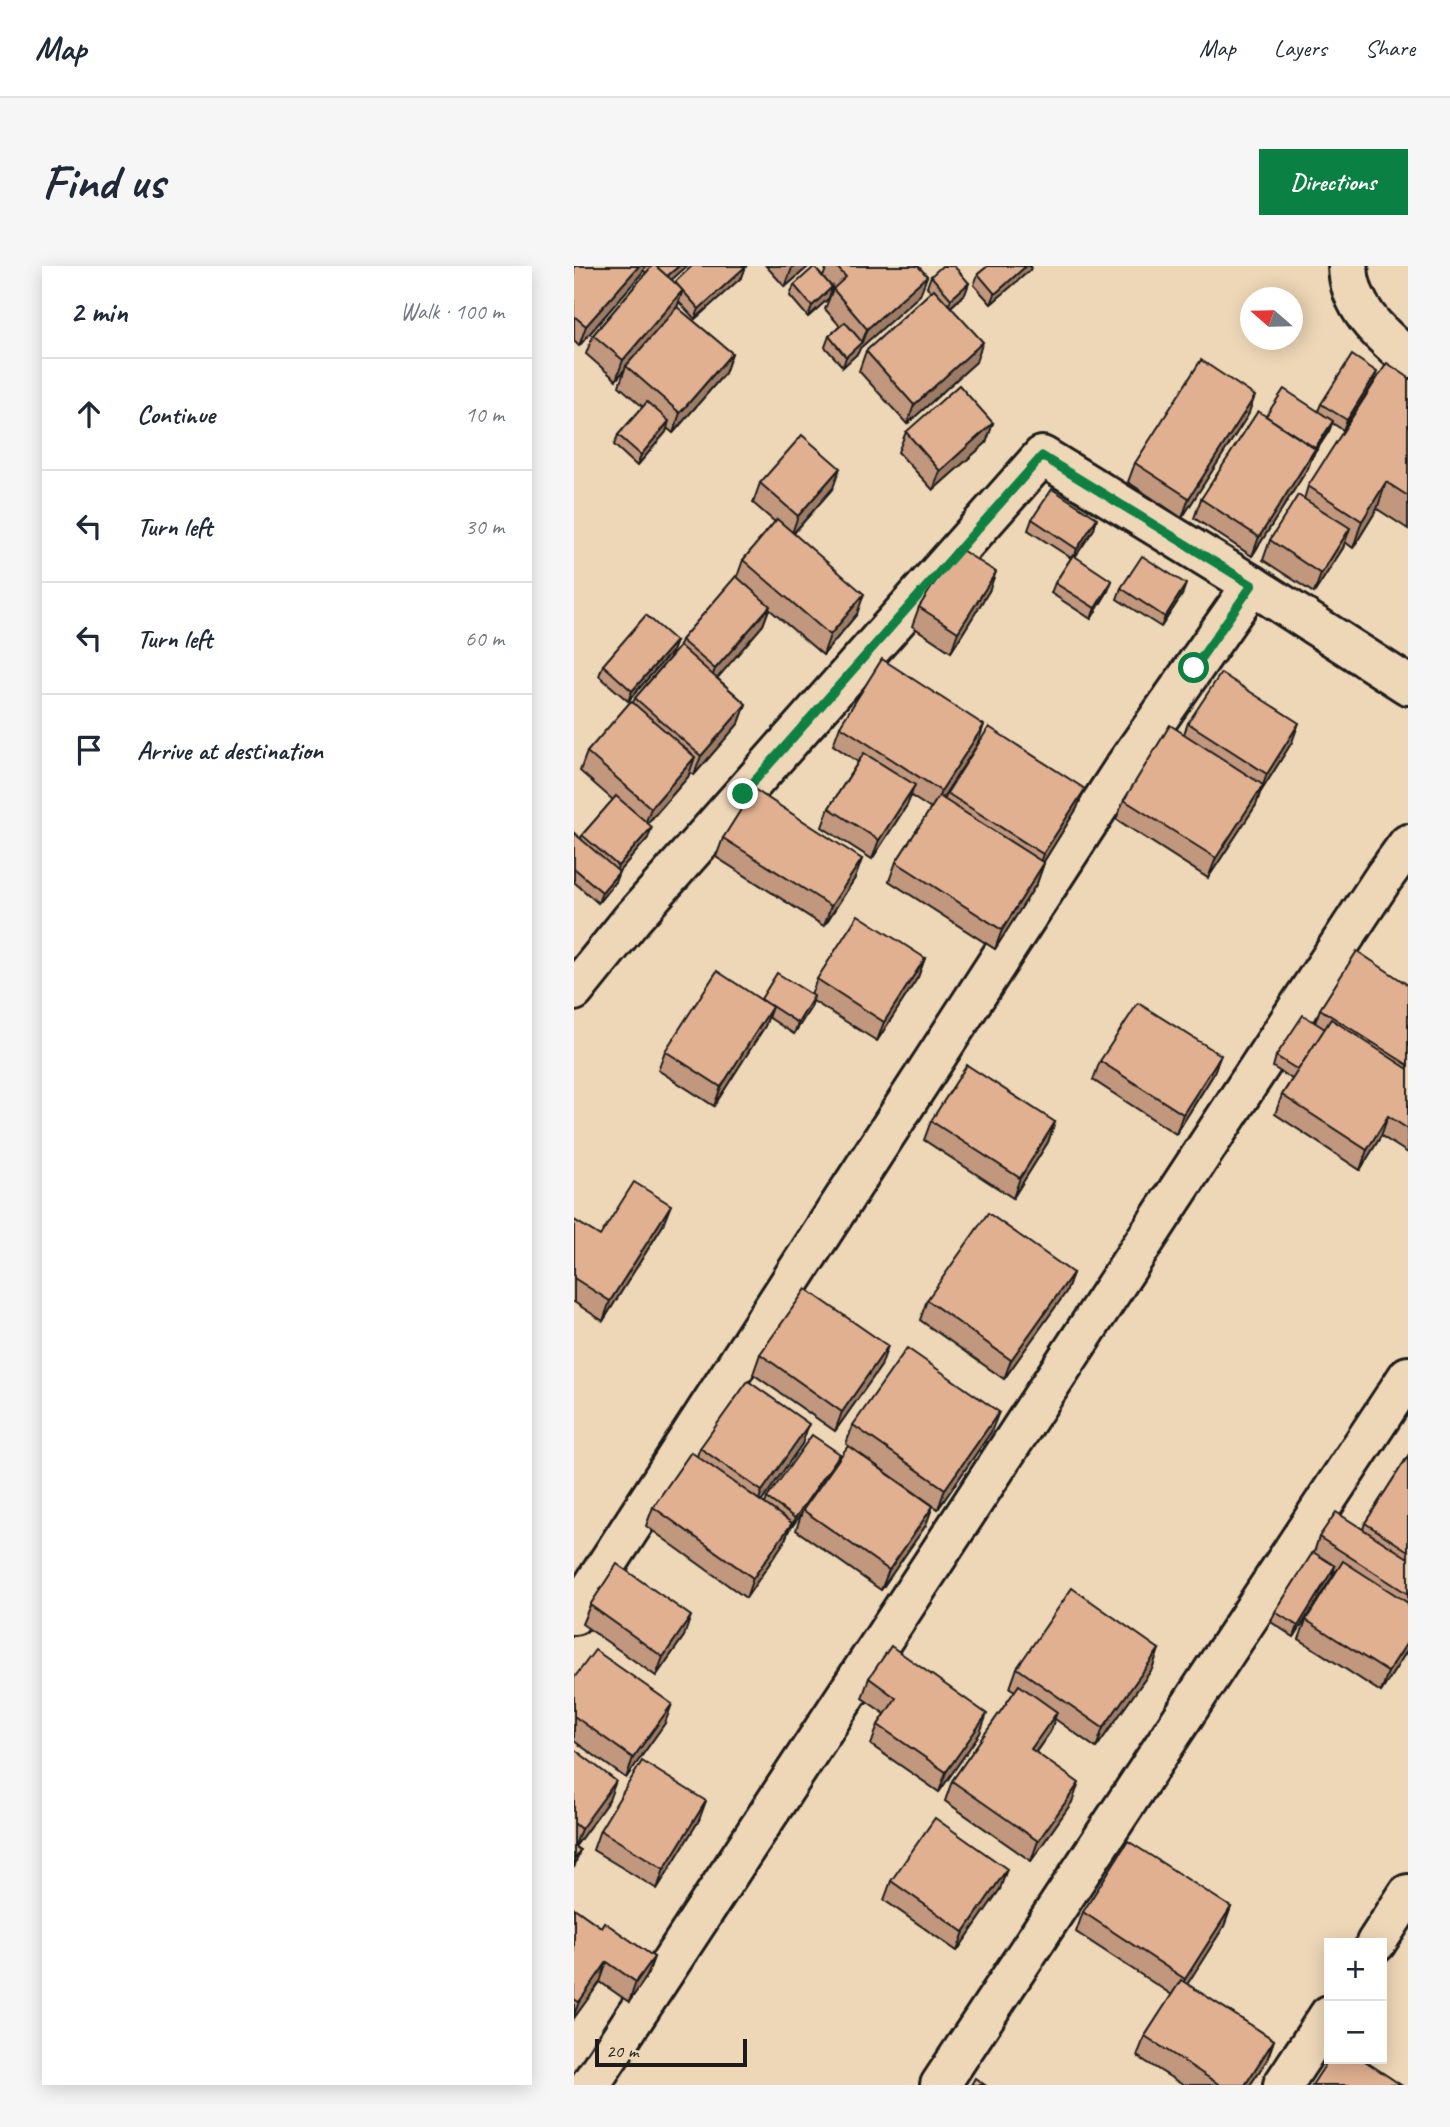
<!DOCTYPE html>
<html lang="en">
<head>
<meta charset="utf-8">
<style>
  body { margin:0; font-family:Caveat,sans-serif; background:#f6f6f7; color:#1f2937 }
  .controls { position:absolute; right:21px; bottom:21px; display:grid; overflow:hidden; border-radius:0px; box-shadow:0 4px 18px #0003 }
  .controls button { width:63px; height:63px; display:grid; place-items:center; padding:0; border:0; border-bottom:2px solid #e0e1e3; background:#fff; color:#1f2937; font:35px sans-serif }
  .compass { position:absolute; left:666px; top:21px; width:63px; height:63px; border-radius:50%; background:#fff; box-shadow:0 4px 18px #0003; rotate:290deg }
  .scale { position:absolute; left:21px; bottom:18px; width:152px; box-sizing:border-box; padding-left:7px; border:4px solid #1c1c1c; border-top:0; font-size:19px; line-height:24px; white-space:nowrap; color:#1c1c1c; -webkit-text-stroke:5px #eed7b7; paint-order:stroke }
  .stop { position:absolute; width:21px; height:21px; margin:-16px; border:5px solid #0b8043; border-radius:50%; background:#fff }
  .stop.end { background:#0b8043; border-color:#fff; box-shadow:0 2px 7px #0008 }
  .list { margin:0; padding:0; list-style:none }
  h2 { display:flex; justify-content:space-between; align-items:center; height:91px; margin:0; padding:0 28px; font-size:30px }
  h2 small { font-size:23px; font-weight:400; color:#747a83 }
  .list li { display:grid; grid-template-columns:46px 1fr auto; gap:21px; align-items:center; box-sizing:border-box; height:112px; padding:0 28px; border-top:2px solid #e0e1e3 }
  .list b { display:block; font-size:26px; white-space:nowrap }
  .list em { font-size:23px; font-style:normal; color:#747a83 }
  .icon { flex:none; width:38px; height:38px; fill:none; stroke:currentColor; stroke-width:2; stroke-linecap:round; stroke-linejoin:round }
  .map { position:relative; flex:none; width:834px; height:1819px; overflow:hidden; border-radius:0px }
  header { display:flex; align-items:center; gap:42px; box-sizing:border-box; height:98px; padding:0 35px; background:#fff; border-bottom:2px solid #e0e1e3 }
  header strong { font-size:33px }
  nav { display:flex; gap:38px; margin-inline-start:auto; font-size:24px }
  .intro { display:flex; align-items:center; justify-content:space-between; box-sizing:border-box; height:168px; padding:0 42px }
  h1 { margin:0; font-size:49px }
  .button { padding:18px 32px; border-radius:0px; background:#0b8043; color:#fff; font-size:24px; font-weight:700 }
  main { display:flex; gap:42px; padding:0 42px }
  aside { flex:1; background:#fff; border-radius:0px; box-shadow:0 4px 18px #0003 }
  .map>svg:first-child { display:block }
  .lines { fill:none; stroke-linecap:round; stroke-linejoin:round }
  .street-casing { stroke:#1c1c1c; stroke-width:44 }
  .street { stroke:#eed7b7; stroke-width:38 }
  .wall { fill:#c1977d; stroke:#1c1c1c; stroke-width:2 }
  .shaded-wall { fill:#9d7b66; stroke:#1c1c1c; stroke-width:2 }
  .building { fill:#e0b091; stroke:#1c1c1c; stroke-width:2 }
  .route { stroke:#0b8043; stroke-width:9 }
</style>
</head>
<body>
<header>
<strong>Map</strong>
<nav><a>Map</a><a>Layers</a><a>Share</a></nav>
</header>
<div class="intro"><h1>Find us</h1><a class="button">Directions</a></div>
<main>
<aside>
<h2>2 min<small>Walk · 100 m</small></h2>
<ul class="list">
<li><svg class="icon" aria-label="ahead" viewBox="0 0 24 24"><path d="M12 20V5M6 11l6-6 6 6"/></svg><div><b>Continue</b></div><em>10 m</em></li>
<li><svg class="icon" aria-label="left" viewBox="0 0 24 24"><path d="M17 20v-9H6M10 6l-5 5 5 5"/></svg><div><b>Turn left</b></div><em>30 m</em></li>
<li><svg class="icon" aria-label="left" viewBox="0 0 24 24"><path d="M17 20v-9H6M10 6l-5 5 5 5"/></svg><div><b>Turn left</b></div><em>60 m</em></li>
<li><svg class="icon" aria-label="arrive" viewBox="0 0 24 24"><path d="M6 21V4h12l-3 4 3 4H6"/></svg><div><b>Arrive at destination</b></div></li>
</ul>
</aside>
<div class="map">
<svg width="834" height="1819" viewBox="0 0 834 1819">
  <rect width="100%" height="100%" fill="#eed7b7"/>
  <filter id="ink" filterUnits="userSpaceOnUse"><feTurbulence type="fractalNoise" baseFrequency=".0143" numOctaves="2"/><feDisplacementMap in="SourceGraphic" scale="14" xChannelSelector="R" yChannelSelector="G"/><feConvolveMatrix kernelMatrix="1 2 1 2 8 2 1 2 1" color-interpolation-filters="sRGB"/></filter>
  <g filter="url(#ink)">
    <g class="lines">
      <g class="street-casing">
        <g id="street">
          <path d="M 774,0 C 775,41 805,67 834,92"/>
          <polyline points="0,725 58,653 468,190 678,319 834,419"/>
          <polyline points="0,1349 549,503 678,319"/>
          <polyline points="802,1677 834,1628"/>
          <polyline points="16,1819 810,611 834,578"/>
          <polyline points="366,1819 834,1110"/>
          <polyline points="709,1819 755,1749"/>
        </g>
      </g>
      <use href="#street" class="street"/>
    </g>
    <g class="wall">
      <polygon points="0,0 113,0 97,14 100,17 172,0 168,11 121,53 105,36 103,41 158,87 151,107 99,167 93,162 92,166 63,200 40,179 44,169 69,141 45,120 51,103 42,114 12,88 19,69 72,7 69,4 68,7 5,80 0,75"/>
      <polygon points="192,0 235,0 211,21"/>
      <polygon points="253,0 344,0 353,10 346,29 286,82 284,87 269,101 251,81 255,70 266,60 251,43 259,23 258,23 255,32 234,51 216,30 220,19 249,11"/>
      <polygon points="414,0 457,0 456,4 417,38 400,19 404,8"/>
      <polygon points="357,10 395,17 391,28 377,41 402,96 333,158 285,105 292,85 357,26 353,21"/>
      <polygon points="834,111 834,263 803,243 779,282 771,276 769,282 740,327 689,294 696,274 730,233 734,220"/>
      <polygon points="799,117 769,164 758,157 755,165 738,191 734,202 678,290 620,252 627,233 692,150 744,145 747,138"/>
      <polygon points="674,149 608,252 554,216 561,197"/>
      <polygon points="419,157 412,177 359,224 324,186 332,166"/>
      <polygon points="186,217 259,222 220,267 283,348 249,389 195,343 189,359 143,412 172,438 165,457 120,509 116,506 114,511 74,557 74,572 45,605 41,616 24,637 0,616 0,567 7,573 8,569 39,534 6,505 13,486 59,437 61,432 104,382 107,374 163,311 169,294 201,256 179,237"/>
      <polygon points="458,253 520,263 501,291 534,325 517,353 477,327 481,317 497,292 454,264"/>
      <polygon points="547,322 608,329 587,361 543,333"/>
      <polygon points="415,325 377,386 338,360 345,341"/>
      <polygon points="102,375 98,385 54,435 25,410 29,399"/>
      <polygon points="614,457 718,476 686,527 682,539 634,612 542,553 550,534 610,468"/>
      <polygon points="266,460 403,479 368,532 371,533 373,527 503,542 469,597 470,597 463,617 421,683 315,615 322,596 357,543 337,530 333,539 298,593 248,561 255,542 284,496 259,479"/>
      <polygon points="149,572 288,593 281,612 250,660 142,591"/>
      <polygon points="351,692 344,711 303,775 239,735 237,741 220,768 194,751 191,760 140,840 84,804 91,785 187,733 237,729 243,713"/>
      <polygon points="834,719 834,887 807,870 786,904 701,848 708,829 718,813 699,801 702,790 741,757 746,743"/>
      <polygon points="526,795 639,809 602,868 519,814"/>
      <polygon points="357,855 481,856 474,876 439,932 350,874"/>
      <polygon points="0,954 26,970 89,959 29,1055 0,1036"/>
      <polygon points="499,1007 492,1026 430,1113 346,1054 353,1034"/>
      <polygon points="186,1088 307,1100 261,1165 179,1108"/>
      <polygon points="279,1159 417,1166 364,1243 272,1178"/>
      <polygon points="228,1178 187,1236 191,1238 193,1232 263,1196 352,1259 307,1324 222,1264 228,1246 217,1262 216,1261 210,1276 172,1332 72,1260 79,1241 123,1190 126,1182"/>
      <polygon points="834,1190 834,1383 807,1426 725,1373 732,1354 762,1306 760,1304 758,1311 720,1371 697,1356 701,1346 740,1286 745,1271 789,1263 791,1257"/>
      <polygon points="16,1339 110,1370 82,1410 8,1358"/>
      <polygon points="585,1383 578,1403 522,1482 481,1453 476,1466 462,1486 498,1536 457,1595 371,1535 378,1515 441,1425 436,1422 443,1402"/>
      <polygon points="0,1412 91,1457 52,1512 0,1475"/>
      <polygon points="295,1412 406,1467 365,1526 297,1479 304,1459 311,1448 288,1432"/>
      <polygon points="0,1483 35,1534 1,1581 0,1602"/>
      <polygon points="125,1554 83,1623 19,1584 26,1564"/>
      <polygon points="317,1615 426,1623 383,1685 310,1634"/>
      <polygon points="657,1641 650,1660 613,1718 700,1774 693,1794 676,1819 609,1819 563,1790 571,1770 598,1729 502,1666 509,1646"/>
      <polygon points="0,1642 27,1661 80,1691 73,1710 55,1736 26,1716 0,1752"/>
    </g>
    <g class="shaded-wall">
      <polygon points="65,0 71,0 68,7 5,80 12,60"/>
      <polygon points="105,0 113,0 86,24 90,13"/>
      <polygon points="172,0 168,11 121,53 125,43"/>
      <polygon points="220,0 235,0 211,21 218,2"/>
      <polygon points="452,0 457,0 456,4 417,38 421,28"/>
      <polygon points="353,10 346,29 286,82 284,87 269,101 272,91 288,76 293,63"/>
      <polygon points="395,17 391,28 373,44 377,33"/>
      <polygon points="258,21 255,32 234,51 238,40"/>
      <polygon points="109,24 102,44 52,100 51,103 42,114 49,94"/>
      <polygon points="409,76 402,96 333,158 340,139"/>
      <polygon points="158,87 151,107 99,167 106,147"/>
      <polygon points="803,106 799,117 769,164 773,154"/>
      <polygon points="681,130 674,149 608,252 615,232"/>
      <polygon points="95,155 92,166 63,200 67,189"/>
      <polygon points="759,155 755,165 738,191 734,202 678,290 685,271"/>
      <polygon points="419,157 412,177 359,224 366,205"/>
      <polygon points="266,202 259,222 217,270 224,250"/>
      <polygon points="812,216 803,243 779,282 788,255"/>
      <polygon points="523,252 520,263 499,294 503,283"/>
      <polygon points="776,262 769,282 740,327 747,308"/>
      <polygon points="422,306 415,325 377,386 384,366"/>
      <polygon points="538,315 534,325 517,353 521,342"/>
      <polygon points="612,318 608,329 587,361 591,351"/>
      <polygon points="290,328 283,348 249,389 256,369"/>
      <polygon points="196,340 189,359 134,423 141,403"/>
      <polygon points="102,375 98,385 54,435 58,425"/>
      <polygon points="172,438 165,457 120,509 127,490"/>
      <polygon points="725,457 718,476 686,527 682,539 634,612 642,592 689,519 693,508"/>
      <polygon points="410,459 403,479 360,545 367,525"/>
      <polygon points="121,491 114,511 70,561 77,542"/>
      <polygon points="341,519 333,539 298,593 305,574"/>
      <polygon points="511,523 503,542 462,608 469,588"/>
      <polygon points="78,561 74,572 40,611 44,600"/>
      <polygon points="288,593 281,612 250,660 257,640"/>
      <polygon points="470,597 463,617 421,683 428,664"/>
      <polygon points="45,606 41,616 24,637 28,626"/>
      <polygon points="351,692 344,711 303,775 310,756"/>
      <polygon points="240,730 237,741 220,768 224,757"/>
      <polygon points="198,741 191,760 140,840 147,821"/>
      <polygon points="647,789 639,809 602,868 609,848"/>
      <polygon points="814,850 807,870 786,904 793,884"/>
      <polygon points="481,856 474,876 439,932 446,912"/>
      <polygon points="97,939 89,959 29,1055 36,1035"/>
      <polygon points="499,1007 492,1026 430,1113 437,1094"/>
      <polygon points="314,1080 307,1100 261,1165 268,1146"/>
      <polygon points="425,1146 417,1166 364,1243 371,1223"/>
      <polygon points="235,1158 228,1178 181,1245 188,1225"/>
      <polygon points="266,1188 262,1199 217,1262 221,1252"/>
      <polygon points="359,1240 352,1259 307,1324 315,1304"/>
      <polygon points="218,1257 210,1276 172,1332 179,1312"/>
      <polygon points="761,1300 758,1311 720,1371 724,1360"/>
      <polygon points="117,1350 110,1370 82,1410 89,1391"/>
      <polygon points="834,1375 834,1383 807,1426 814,1406"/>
      <polygon points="585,1383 578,1403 522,1482 529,1462"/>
      <polygon points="98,1438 91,1457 52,1512 59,1492"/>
      <polygon points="483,1446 476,1466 450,1502 457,1483"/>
      <polygon points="413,1448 406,1467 365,1526 372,1506"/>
      <polygon points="42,1515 35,1534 0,1582 7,1563"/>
      <polygon points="505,1517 498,1536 457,1595 464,1575"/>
      <polygon points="132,1535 125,1554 83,1623 90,1603"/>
      <polygon points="6,1584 0,1602 0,1594"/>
      <polygon points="433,1603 426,1623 383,1685 390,1666"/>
      <polygon points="657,1641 650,1660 604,1733 611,1713"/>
      <polygon points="80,1691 73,1710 55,1736 62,1716"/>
      <polygon points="33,1696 26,1716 0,1752 0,1749 5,1736"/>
      <polygon points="700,1774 693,1794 676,1819 671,1819"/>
    </g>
    <g class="building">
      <polygon points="0,0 65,0 12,60 0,50"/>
      <polygon points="78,0 82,0 109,24 49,94 19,69"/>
      <polygon points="82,0 105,0 93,10"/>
      <polygon points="118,0 172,0 125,43 101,16"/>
      <polygon points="262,0 344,0 353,10 293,63 259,23 272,11"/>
      <polygon points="368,0 380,0 395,17 377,33 357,10"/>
      <polygon points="414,0 452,0 421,28 404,8"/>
      <polygon points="240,1 258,21 238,40 220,19"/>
      <polygon points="360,23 409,76 340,139 292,85"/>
      <polygon points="103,41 158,87 106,147 52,100"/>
      <polygon points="271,56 288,76 272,91 255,70"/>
      <polygon points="778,89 803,106 773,154 747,138"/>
      <polygon points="627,94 681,130 615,232 561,197"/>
      <polygon points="813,97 834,111 834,230 812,216 788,255 734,220"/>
      <polygon points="385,119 419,157 366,205 332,166"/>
      <polygon points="710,123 759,155 741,182 692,150"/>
      <polygon points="73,136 95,155 67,189 44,169"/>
      <polygon points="684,145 741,183 685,271 627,233"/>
      <polygon points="228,169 266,202 224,250 186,217"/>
      <polygon points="478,223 523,252 503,283 458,253"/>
      <polygon points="724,229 776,262 747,308 696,274"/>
      <polygon points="203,253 290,328 256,369 169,294"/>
      <polygon points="383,281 422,306 384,366 345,341"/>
      <polygon points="499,289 538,315 521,342 481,317"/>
      <polygon points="568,290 612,318 591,351 547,322"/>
      <polygon points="162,310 196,340 141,403 107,374"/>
      <polygon points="72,349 102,375 58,425 29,399"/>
      <polygon points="106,380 172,438 127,490 61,432"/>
      <polygon points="308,393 410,459 367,525 266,460"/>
      <polygon points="647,407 725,457 693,508 614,457"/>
      <polygon points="57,435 121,491 77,542 13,486"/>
      <polygon points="596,459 689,519 642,592 550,534"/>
      <polygon points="415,461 511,523 469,588 373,527"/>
      <polygon points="290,487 341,519 305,574 255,542"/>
      <polygon points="180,523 288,593 257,640 149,572"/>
      <polygon points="42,530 78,561 44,600 8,569"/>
      <polygon points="365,530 470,597 428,664 322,596"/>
      <polygon points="0,567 45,606 28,626 0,602"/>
      <polygon points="284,649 351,692 310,756 243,713"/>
      <polygon points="783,685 834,719 834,799 746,743"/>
      <polygon points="143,705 198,741 147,821 91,785"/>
      <polygon points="203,707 240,730 224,757 187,733"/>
      <polygon points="564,737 647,789 609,848 526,795"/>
      <polygon points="729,749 751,763 724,804 702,790"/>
      <polygon points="757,753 834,803 834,863 814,850 793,884 708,829"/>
      <polygon points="393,799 481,856 446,912 357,855"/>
      <polygon points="60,916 97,939 36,1035 0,1012 0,954 26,970"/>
      <polygon points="414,947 499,1007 437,1094 353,1034"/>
      <polygon points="232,1023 314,1080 268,1146 186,1088"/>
      <polygon points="333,1082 425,1146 371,1223 279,1159"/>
      <polygon points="174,1115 235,1158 188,1225 126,1182"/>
      <polygon points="238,1169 266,1188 221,1252 193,1232"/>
      <polygon points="274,1180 359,1240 315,1304 229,1244"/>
      <polygon points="117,1186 218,1257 179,1312 79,1241"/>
      <polygon points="834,1190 834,1285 791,1257"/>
      <polygon points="762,1246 834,1292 834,1328 745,1271"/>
      <polygon points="739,1286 761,1300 724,1360 701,1346"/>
      <polygon points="769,1295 834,1337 834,1375 814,1406 732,1354"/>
      <polygon points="43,1298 117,1350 89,1391 16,1339"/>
      <polygon points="498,1322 585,1383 529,1462 443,1402"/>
      <polygon points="317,1380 413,1448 372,1506 304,1459 322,1432 295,1412"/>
      <polygon points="21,1384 98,1438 59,1492 0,1450 0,1412"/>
      <polygon points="445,1419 483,1446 457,1483 505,1517 464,1575 378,1515"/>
      <polygon points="0,1483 42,1515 7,1563 0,1557"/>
      <polygon points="68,1495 132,1535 90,1603 26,1564"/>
      <polygon points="361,1552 433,1603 390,1666 317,1615"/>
      <polygon points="554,1575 657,1641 611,1713 509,1646"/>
      <polygon points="0,1580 6,1584 0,1594"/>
      <polygon points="0,1642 27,1661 30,1656 80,1691 62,1716 33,1696 5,1736 0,1733"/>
      <polygon points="607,1714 700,1774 671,1819 646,1819 571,1770"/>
      <polygon points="755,1793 788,1793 827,1819 738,1819"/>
      <polygon points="401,1812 411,1819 397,1819"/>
    </g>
  </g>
  <g class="lines" filter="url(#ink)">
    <polyline class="route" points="169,528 468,190 678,319 620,402"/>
  </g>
</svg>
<div class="controls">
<button>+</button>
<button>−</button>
</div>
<svg class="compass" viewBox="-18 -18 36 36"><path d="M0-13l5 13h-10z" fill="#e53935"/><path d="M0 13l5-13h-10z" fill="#747a83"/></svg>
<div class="scale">20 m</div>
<div class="stop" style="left:620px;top:402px"></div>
<div class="stop end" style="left:169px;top:528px"></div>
</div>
</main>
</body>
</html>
